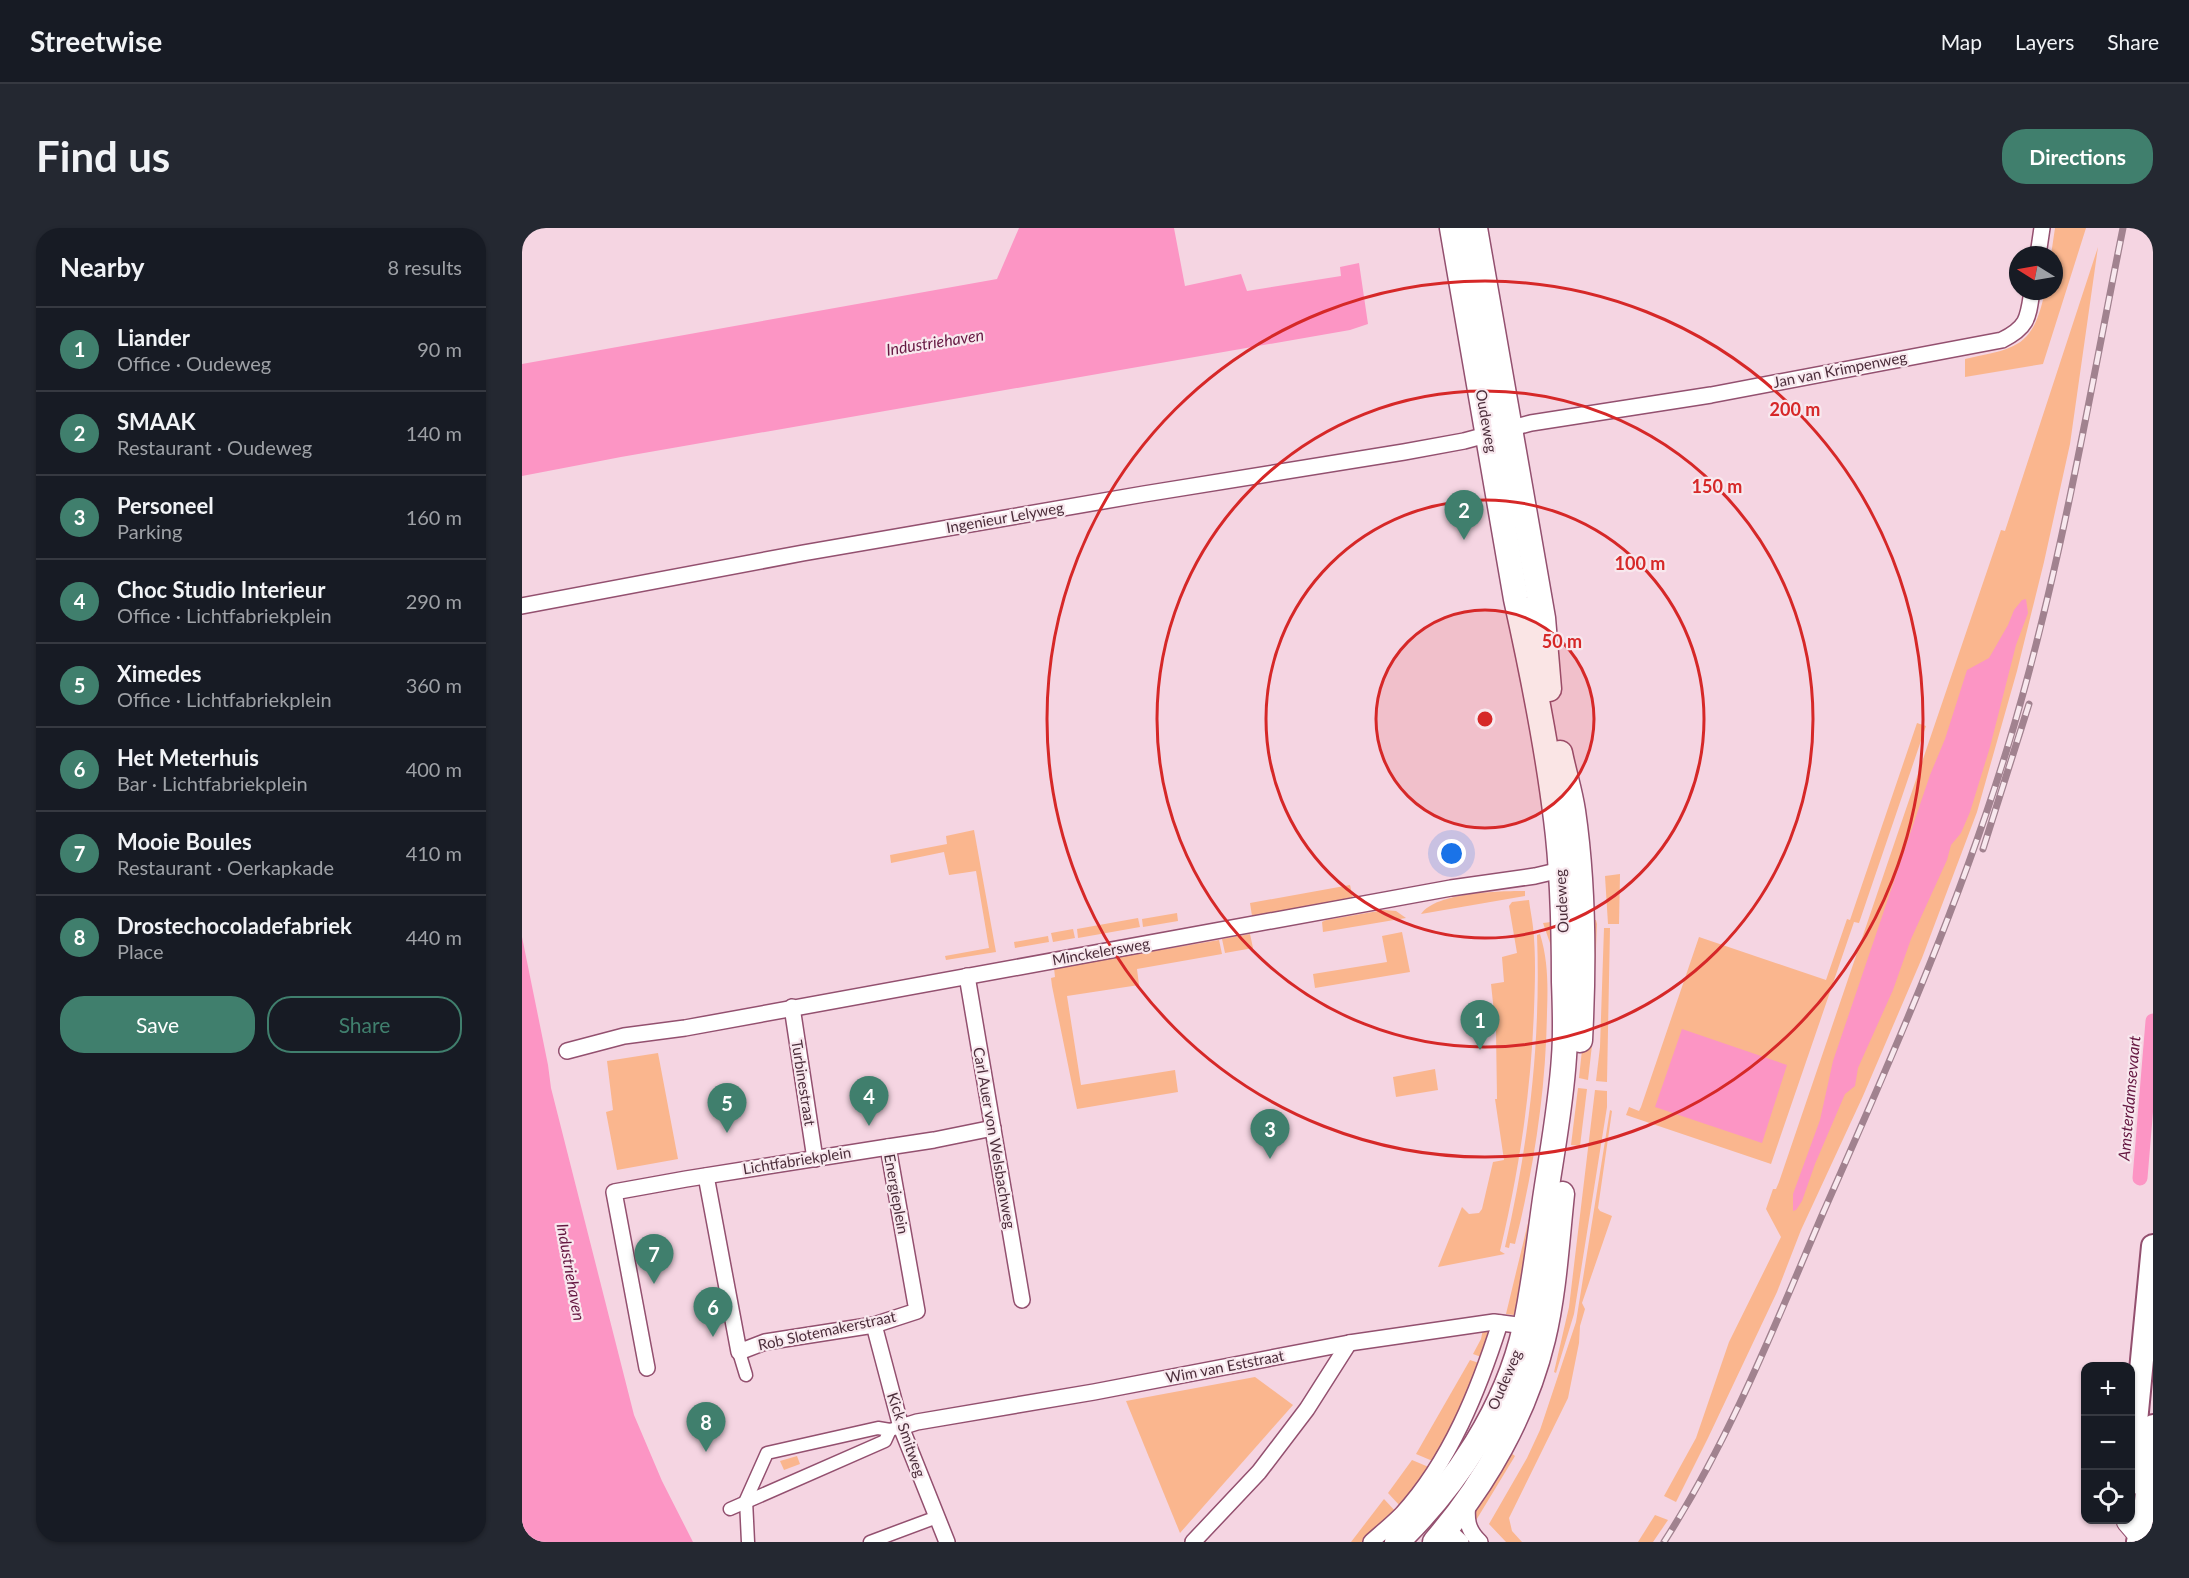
<!DOCTYPE html>
<html lang="en">
<head>
<meta charset="utf-8">
<style>
  body { margin:0; font-family:Lato,sans-serif; background:#242831; color:#f1f3f6 }
  .controls { position:absolute; right:18px; bottom:18px; display:grid; overflow:hidden; border-radius:12px; box-shadow:0 2px 4px #0004 }
  .controls button { width:54px; height:54px; display:grid; place-items:center; padding:0; border:0; border-bottom:2px solid #363941; background:#171b24; color:#f1f3f6; font:30px sans-serif }
  .compass { position:absolute; left:1487px; top:18px; width:54px; height:54px; border-radius:50%; background:#171b24; box-shadow:0 2px 4px #0004; rotate:281deg }
  .you { position:absolute; left:930px; top:626px; width:21px; height:21px; margin:-15px; border:4px solid #fff; border-radius:50%; background:#1a73e8; box-shadow:0 0 0 9px #1a73e833 }
  .badge { display:grid; place-items:center; width:39px; height:39px; border-radius:50%; background:#407f6d; color:#fff; font-size:20px; font-weight:700 }
  .pin { position:absolute; translate:-50% -50px; filter:drop-shadow(0 2px 3px #0008) }
  .pin::after { content:''; position:absolute; top:32px; width:21px; height:18px; background:inherit; clip-path:polygon(0 0,100% 0,50% 100%) }
  .list { margin:0; padding:0; list-style:none }
  h2 { display:flex; justify-content:space-between; align-items:center; height:78px; margin:0; padding:0 24px; font-size:26px }
  h2 small { font-size:20px; font-weight:400; color:#9ea1a6 }
  .list li { display:grid; grid-template-columns:39px 1fr auto; gap:18px; align-items:center; box-sizing:border-box; height:84px; padding:0 24px; border-top:2px solid #363941 }
  .list b { display:block; font-size:22px; white-space:nowrap }
  .list p { margin:0; font-size:20px; white-space:nowrap; color:#9ea1a6 }
  .list em { font-size:20px; font-style:normal; color:#9ea1a6 }
  .actions { display:flex; gap:12px; padding:18px 24px }
  .actions a { flex:1; padding:14px 0; border:2px solid #407f6d; border-radius:24px; text-align:center; font-size:21px; color:#407f6d }
  .actions .main { background:#407f6d; color:#fff }
  .icon { flex:none; width:33px; height:33px; fill:none; stroke:currentColor; stroke-width:2; stroke-linecap:round; stroke-linejoin:round }
  .map { position:relative; flex:none; width:1631px; height:1314px; overflow:hidden; border-radius:24px }
  header { display:flex; align-items:center; gap:36px; box-sizing:border-box; height:84px; padding:0 30px; background:#171b24; border-bottom:2px solid #363941 }
  header strong { font-size:28px }
  nav { display:flex; gap:33px; margin-inline-start:auto; font-size:21px }
  .intro { display:flex; align-items:center; justify-content:space-between; box-sizing:border-box; height:144px; padding:0 36px }
  h1 { margin:0; font-size:42px }
  .button { padding:15px 27px; border-radius:24px; background:#407f6d; color:#fff; font-size:21px; font-weight:700 }
  main { display:flex; gap:36px; padding:0 36px }
  aside { flex:1; background:#171b24; border-radius:24px; box-shadow:0 2px 4px #0004 }
  .map>svg:first-child { display:block }
  .green { fill:#fab68e }
  .water { fill:#fc95c4 }
  .lines { fill:none; stroke-linecap:round; stroke-linejoin:round }
  .canal { stroke:#fc95c4; stroke-width:15 }
  .pedestrian-casing { stroke:#93506f; stroke-width:15 }
  .minor-casing { stroke:#93506f; stroke-width:18 }
  .tertiary-casing { stroke:#93506f; stroke-width:22 }
  .secondary-casing { stroke:#93506f; stroke-width:26 }
  .primary-casing { stroke:#93506f; stroke-width:27 }
  .pedestrian { stroke:#fff; stroke-width:12 }
  .minor { stroke:#fff; stroke-width:15 }
  .tertiary { stroke:#fff; stroke-width:20 }
  .secondary { stroke:#fff; stroke-width:22 }
  .primary { stroke:#fff; stroke-width:24 }
  .rail-casing { stroke:#a1828f; stroke-width:7 }
  .rail { stroke:#f8e8ee; stroke-width:4.5; stroke-dasharray:14; stroke-linecap:butt }
  .ring { fill:none; stroke:#d62828; stroke-width:3 }
  .labels { text-anchor:middle; stroke-width:4.5; stroke-linejoin:round; paint-order:stroke }
  .street-label { font-size:15px; fill:#4b2d3a; stroke:#f8e8ee }
  .water-label { font-size:16px; font-style:italic; fill:#651741; stroke:#f8e8ee }
  .centre { fill:#d62828; stroke:#f8e8ee; stroke-width:3 }
  .ring-label { font-size:18px; text-anchor:middle; font-weight:bold; fill:#d62828; stroke:#f8e8ee; stroke-width:4.5; stroke-linejoin:round; paint-order:stroke }
</style>
</head>
<body>
<header>
<strong>Streetwise</strong>
<nav><a>Map</a><a>Layers</a><a>Share</a></nav>
</header>
<div class="intro"><h1>Find us</h1><a class="button">Directions</a></div>
<main>
<aside>
<h2>Nearby<small>8 results</small></h2>
<ul class="list">
<li><span class="badge">1</span><div><b>Liander</b><p>Office · Oudeweg</p></div><em>90 m</em></li>
<li><span class="badge">2</span><div><b>SMAAK</b><p>Restaurant · Oudeweg</p></div><em>140 m</em></li>
<li><span class="badge">3</span><div><b>Personeel</b><p>Parking</p></div><em>160 m</em></li>
<li><span class="badge">4</span><div><b>Choc Studio Interieur</b><p>Office · Lichtfabriekplein</p></div><em>290 m</em></li>
<li><span class="badge">5</span><div><b>Ximedes</b><p>Office · Lichtfabriekplein</p></div><em>360 m</em></li>
<li><span class="badge">6</span><div><b>Het Meterhuis</b><p>Bar · Lichtfabriekplein</p></div><em>400 m</em></li>
<li><span class="badge">7</span><div><b>Mooie Boules</b><p>Restaurant · Oerkapkade</p></div><em>410 m</em></li>
<li><span class="badge">8</span><div><b>Drostechocoladefabriek</b><p>Place</p></div><em>440 m</em></li>
</ul>
<div class="actions"><a class="main">Save</a><a>Share</a></div>
</aside>
<div class="map">
<svg width="1631" height="1314" viewBox="0 0 1631 1314">
  <rect width="100%" height="100%" fill="#f5d5e2"/>
  <g class="green">
    <path d="M 1533,0 L 1564,0 L 1521,136 L 1443,149 L 1443,131 C 1495,120 1511,120 1523,63 L 1532,63 L 1532,27 L 1529,27 Z"/>
    <polygon points="1576,19 1548,216 1522,334 1495,443 1455,584 1400,730 1341,868 1279,1002 1255,1064 1186,1210 1154,1274 1142,1268 1174,1210 1207,1114 1259,1009 1244,981 1251,961 1254,961 1257,954 1479,302 1483,303"/>
    <polygon points="1395,495 1404,498 1337,695 1332,694 1249,936 1104,887 1107,879 1117,883 1119,879 1177,709 1304,752 1325,691 1328,692"/>
    <polygon points="452,602 474,724 424,732 423,728 467,720 454,643 427,647 422,624 369,635 368,627 425,616 424,608"/>
    <polygon points="1098,646 1097,696 1086,696 1083,648"/>
    <polygon points="828,657 831,670 826,673 730,688 728,675"/>
    <path d="M 1003,663 L 1003,668 L 899,686 C 914,664 978,663 1003,663 Z"/>
    <path d="M 1007,672 C 1008,681 1010,690 1011,699 C 1014,726 1013,755 1012,782 C 1009,864 997,943 978,1023 L 983,1026 L 916,1039 L 940,979 L 947,986 L 957,985 L 960,981 L 971,934 L 982,932 L 973,871 L 975,871 L 974,803 L 969,756 L 982,754 L 980,729 L 995,725 L 987,678 L 990,674 Z"/>
    <polygon points="862,682 874,683 884,690 801,704 800,694 804,692"/>
    <polygon points="655,685 656,693 621,699 620,691"/>
    <polygon points="616,690 618,699 556,710 555,701"/>
    <polygon points="1063,692 1074,692 1075,696 1070,817 1066,852 1057,850 1064,784"/>
    <path d="M 1037,693 C 1039,727 1041,761 1039,794 C 1033,892 1017,992 992,1087 L 984,1086 L 1012,970 L 1028,869 L 1033,812 L 1033,743 L 1029,718 L 1021,695 Z"/>
    <polygon points="1082,700 1088,700 1085,854 1074,853 1078,819"/>
    <polygon points="551,701 553,710 531,714 529,705"/>
    <polygon points="880,704 888,744 793,760 791,746 865,734 860,708"/>
    <polygon points="728,706 731,720 703,725 700,711"/>
    <path d="M 1018,706 C 1026,732 1026,757 1025,784 C 1024,862 1012,940 993,1016 L 988,1015 L 987,1020 L 983,1019 C 1007,914 1019,814 1015,707 Z"/>
    <polygon points="526,708 527,714 493,720 492,714"/>
    <polygon points="697,712 700,726 615,741 617,757 545,768 559,857 653,842 656,864 555,881 530,758 529,750 533,749 532,740"/>
    <polygon points="136,825 156,931 95,942 84,884 91,882 85,833"/>
    <polygon points="913,841 916,862 874,869 871,849"/>
    <polygon points="1056,860 1065,861 1058,918 1049,917"/>
    <polygon points="1073,862 1085,863 1085,879 1052,1086 1034,1145 1032,1144 1047,1079"/>
    <polygon points="1088,882 1090,883 1076,980 1078,983 1090,988 1060,1075 1063,1081 1058,1098 1057,1115 1046,1170 987,1290 990,1303 1000,1314 984,1314 967,1296 1005,1230 1018,1202 1054,1094"/>
    <polygon points="961,1101 968,1102 962,1130 951,1126 959,1111"/>
    <polygon points="948,1132 960,1136 913,1234 894,1226"/>
    <polygon points="733,1149 771,1177 658,1305 604,1173"/>
    <polygon points="989,1225 993,1228 953,1294 951,1285"/>
    <polygon points="275,1228 278,1236 262,1242 258,1233"/>
    <polygon points="890,1232 909,1240 879,1279 866,1265"/>
    <polygon points="862,1271 874,1284 843,1314 829,1314"/>
    <polygon points="1133,1287 1146,1292 1131,1314 1116,1314"/>
  </g>
  <g class="water">
    <polygon points="497,0 652,0 663,58 719,46 725,63 819,48 818,39 837,35 846,96 828,102 99,229 0,248 0,136 475,51"/>
    <polygon points="1504,371 1506,385 1494,417 1468,519 1448,584 1439,605 1429,617 1425,632 1389,711 1371,762 1336,840 1333,858 1323,866 1293,936 1280,973 1274,982 1271,983 1271,966 1298,892 1311,833 1408,547 1423,511 1445,442 1467,430 1486,397 1492,382 1500,372"/>
    <polygon points="0,709 26,837 29,860 112,1187 140,1253 171,1314 0,1314"/>
    <polygon points="1160,801 1265,837 1240,915 1133,879"/>
  </g>
  <g class="lines">
    <polyline class="canal" points="1618,950 1631,793"/>
    <g class="pedestrian-casing">
      <g id="pedestrian">
        <polyline points="217,1124 224,1147"/>
        <polyline points="208,1281 363,1213 368,1202 375,1200"/>
        <polyline points="226,1314 224,1272 245,1225 356,1200 368,1202"/>
        <polyline points="348,1314 415,1289"/>
      </g>
    </g>
    <g class="minor-casing">
      <g id="minor">
        <polyline points="1516,27 1520,0"/>
        <path d="M 0,378 L 281,325 L 622,266 L 882,224 L 942,213 L 1009,195 L 1189,167 L 1480,112 C 1506,99 1506,90 1510,63"/>
        <polyline points="445,748 500,1072"/>
        <polyline points="270,779 293,931"/>
        <polyline points="45,823 102,808 163,800 929,660 1013,648 1047,640"/>
        <polyline points="184,948 217,1124 243,1114 352,1097 395,1083 366,919 412,912 471,900"/>
        <polyline points="352,1097 379,1199 425,1314"/>
        <polyline points="125,1140 92,964 164,951 366,919"/>
        <polyline points="379,1199 395,1194 572,1164 827,1115 972,1094 1003,1098 1011,1096"/>
        <path d="M 946,1274 C 944,1291 945,1302 958,1314"/>
        <polyline points="924,1300 939,1314"/>
        <polyline points="671,1314 737,1244 785,1181 827,1115"/>
        <path d="M 849,1314 C 859,1305 870,1296 880,1286 C 928,1234 957,1161 978,1095"/>
      </g>
    </g>
    <g class="tertiary-casing">
      <polyline id="tertiary" points="1631,1284 1623,1284 1605,1294 1617,1308 1631,1309"/>
    </g>
    <g class="secondary-casing">
      <g id="secondary">
        <polyline points="1608,1256 1631,1018"/>
        <polyline points="1616,1314 1623,1284 1631,1198"/>
      </g>
    </g>
    <g class="primary-casing">
      <g id="primary">
        <polyline points="953,0 1021,390 1027,461"/>
        <path d="M 1038,525 C 1042,545 1048,563 1051,583 C 1062,658 1062,736 1058,812"/>
        <path d="M 875,1314 C 934,1257 985,1180 1003,1099 C 1012,1057 1017,1014 1023,971 C 1030,924 1039,877 1042,829 C 1044,804 1043,779 1042,754 C 1042,700 1041,645 1034,591 C 1025,517 1010,443 994,371 L 930,0"/>
        <path d="M 913,1314 C 963,1256 1003,1186 1021,1111 C 1032,1066 1035,1013 1040,966"/>
      </g>
    </g>
    <use href="#pedestrian" class="pedestrian"/>
    <use href="#minor" class="minor"/>
    <use href="#tertiary" class="tertiary"/>
    <use href="#secondary" class="secondary"/>
    <use href="#primary" class="primary"/>
    <g class="rail-casing">
      <g id="rail">
        <polyline points="1461,621 1507,476"/>
        <path d="M 1142,1314 C 1208,1211 1253,1097 1301,985 C 1368,833 1436,681 1485,521 C 1537,351 1566,174 1601,0"/>
      </g>
    </g>
    <use href="#rail" class="rail"/>
  </g>
  <circle cx="963" cy="491" r="109" fill="#d62828" fill-opacity=".12"/>
  <g class="ring">
    <circle cx="963" cy="491" r="109"/>
    <circle cx="963" cy="491" r="219"/>
    <circle cx="963" cy="491" r="328"/>
    <circle cx="963" cy="491" r="438"/>
  </g>
  <g class="labels">
    <g class="street-label">
      <text transform="translate(1318 142) rotate(-11)" y="5">Jan van Krimpenweg</text>
      <text transform="translate(964 193) rotate(80)" y="5">Oudeweg</text>
      <text transform="translate(483 290) rotate(-10)" y="5">Ingenieur Lelyweg</text>
      <text transform="translate(1040 673) rotate(-93)" y="5">Oudeweg</text>
      <text transform="translate(579 724) rotate(-10)" y="5">Minckelersweg</text>
      <text transform="translate(281 855) rotate(81)" y="5">Turbinestraat</text>
      <text transform="translate(472 910) rotate(80)" y="5">Carl Auer von Welsbachweg</text>
      <text transform="translate(275 933) rotate(-9)" y="5">Lichtfabriekplein</text>
      <text transform="translate(374 966) rotate(80)" y="5">Energieplein</text>
      <text transform="translate(305 1103) rotate(-12)" y="5">Rob Slotemakerstraat</text>
      <text transform="translate(703 1139) rotate(-11)" y="5">Wim van Eststraat</text>
      <text transform="translate(983 1152) rotate(-67)" y="5">Oudeweg</text>
      <text transform="translate(384 1207) rotate(71)" y="5">Kick Smitweg</text>
    </g>
    <g class="water-label">
      <text transform="translate(413 114) rotate(-9)" y="6">Industriehaven</text>
      <text transform="translate(1607 870) rotate(-85)" y="6">Amsterdamsevaart</text>
      <text transform="translate(49 1044) rotate(80)" y="6">Industriehaven</text>
    </g>
  </g>
  <circle cx="963" cy="491" r="9" class="centre"/>
  <g class="ring-label">
    <text x="1273" y="188">200 m</text>
    <text x="1195" y="265">150 m</text>
    <text x="1118" y="342">100 m</text>
    <text x="1040" y="420">50 m</text>
  </g>
</svg>
<div class="controls">
<button>+</button>
<button>−</button>
<button><svg class="icon" aria-label="locate" viewBox="0 0 24 24"><circle cx="12" cy="12" r="6"/><path d="M12 2v4M12 18v4M2 12h4M18 12h4"/></svg></button>
</div>
<svg class="compass" viewBox="-18 -18 36 36"><path d="M0-13l5 13h-10z" fill="#e53935"/><path d="M0 13l5-13h-10z" fill="#9ea1a6"/></svg>
<div class="you"></div>
<div class="pin badge" style="left:958px;top:822px">1</div>
<div class="pin badge" style="left:942px;top:312px">2</div>
<div class="pin badge" style="left:748px;top:931px">3</div>
<div class="pin badge" style="left:347px;top:898px">4</div>
<div class="pin badge" style="left:205px;top:905px">5</div>
<div class="pin badge" style="left:191px;top:1109px">6</div>
<div class="pin badge" style="left:132px;top:1056px">7</div>
<div class="pin badge" style="left:184px;top:1224px">8</div>
</div>
</main>
</body>
</html>
